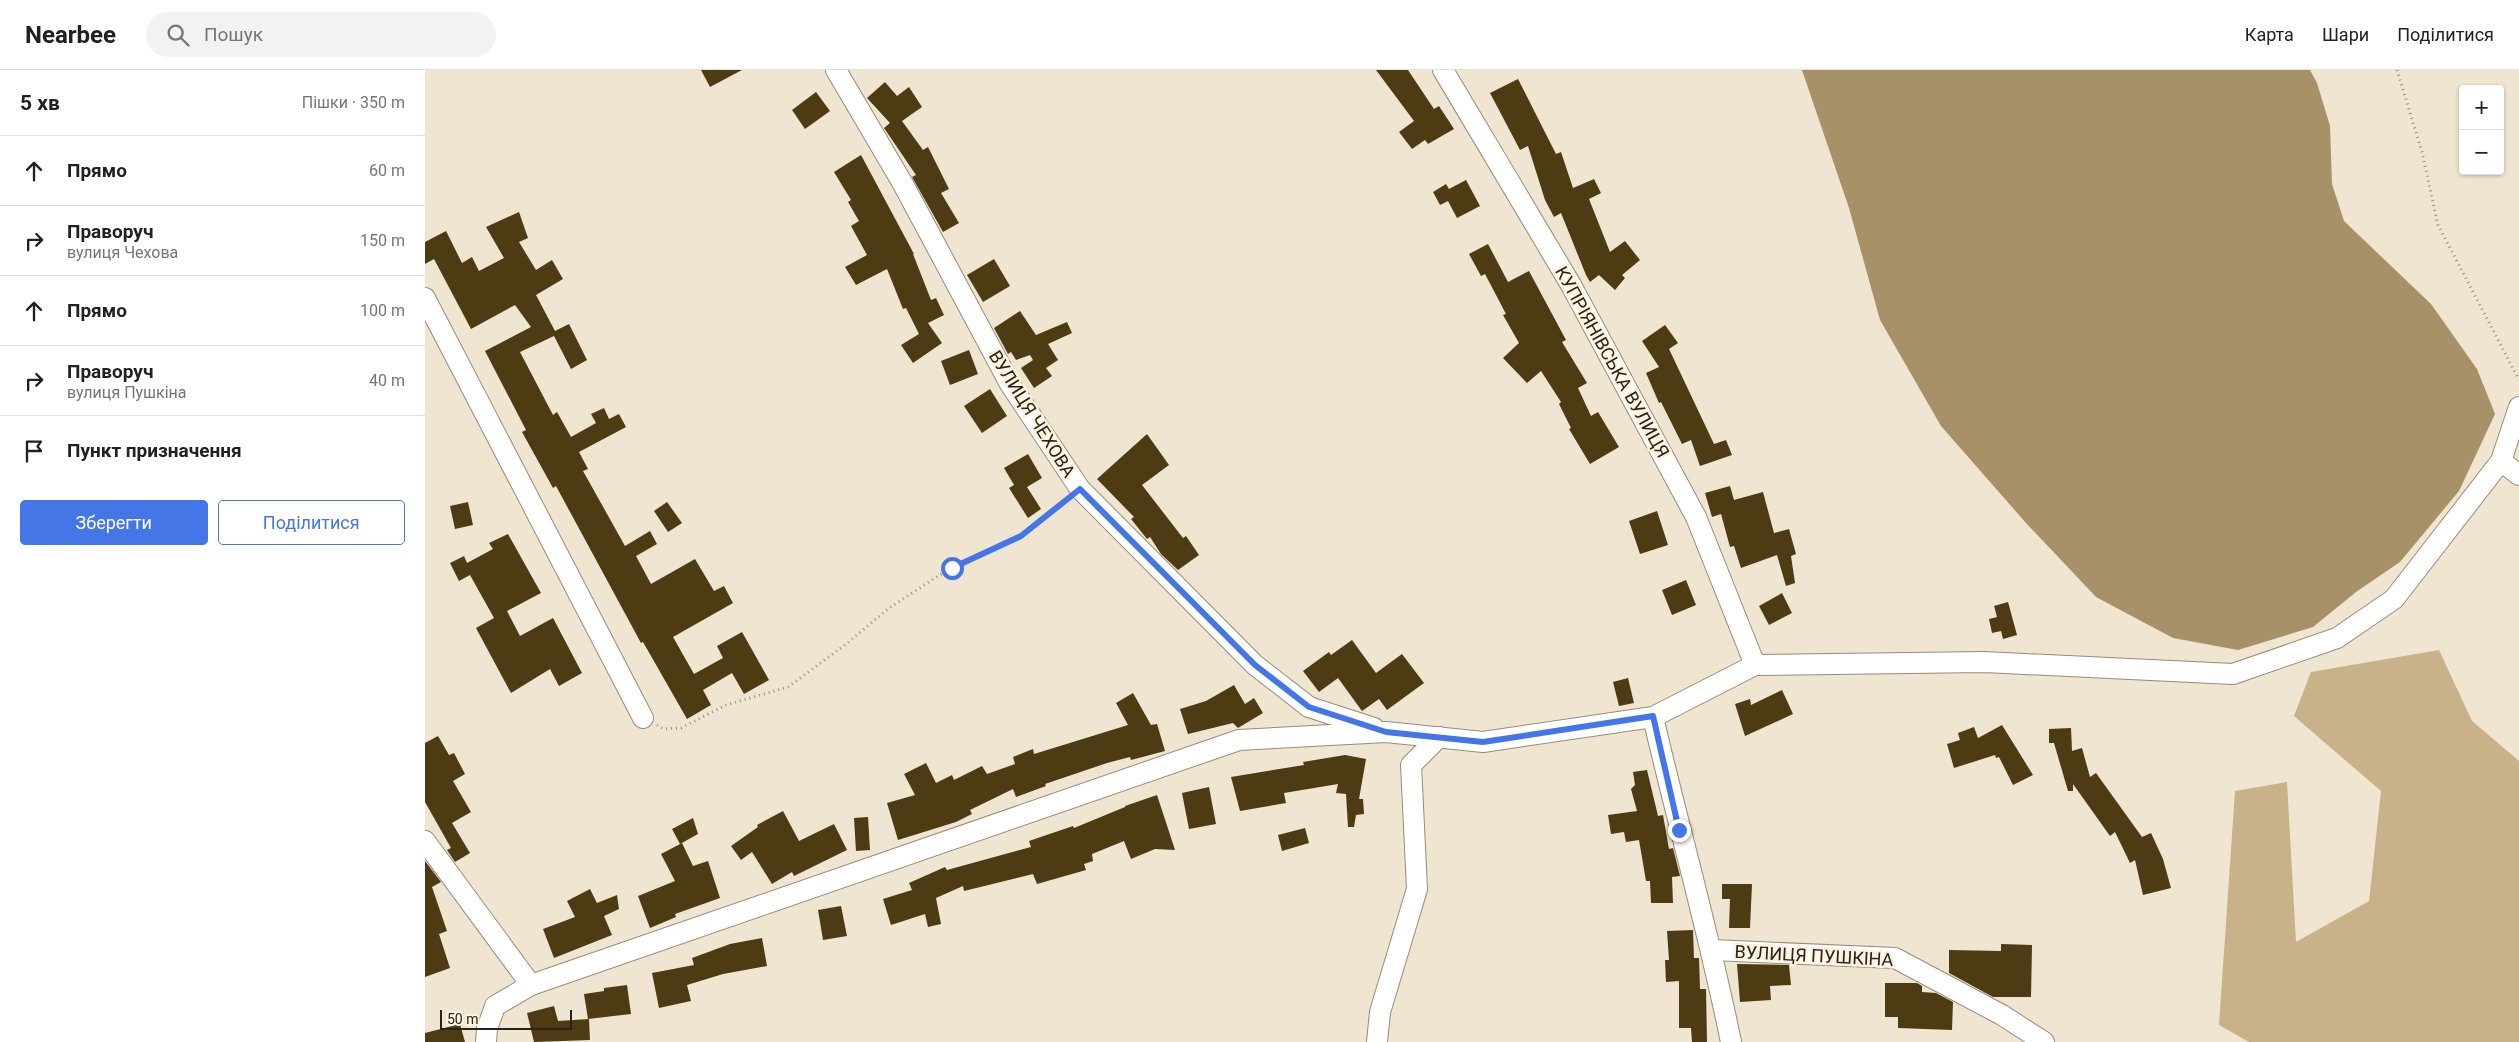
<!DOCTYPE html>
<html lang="uk">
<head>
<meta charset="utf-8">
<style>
  body { margin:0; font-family:Roboto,sans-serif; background:#f2f2f2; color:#202124 }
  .controls { position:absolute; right:15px; top:15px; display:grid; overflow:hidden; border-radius:5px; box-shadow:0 1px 4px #0004 }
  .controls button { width:45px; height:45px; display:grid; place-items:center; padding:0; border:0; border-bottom:1px solid #e0e0e0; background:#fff; color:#202124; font:25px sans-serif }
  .scale { position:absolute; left:15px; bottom:12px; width:132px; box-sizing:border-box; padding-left:5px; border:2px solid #27231b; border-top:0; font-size:14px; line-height:18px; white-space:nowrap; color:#27231b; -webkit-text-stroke:4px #fdf2dd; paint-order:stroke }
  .stop { position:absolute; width:15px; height:15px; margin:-11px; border:4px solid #4576e8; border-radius:50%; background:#fff }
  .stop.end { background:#4576e8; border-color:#fff; box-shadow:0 1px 5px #0008 }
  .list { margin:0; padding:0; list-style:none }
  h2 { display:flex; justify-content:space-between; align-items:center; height:65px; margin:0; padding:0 20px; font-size:21px }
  h2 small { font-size:16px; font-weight:400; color:#757577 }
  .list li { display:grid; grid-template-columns:32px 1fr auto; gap:15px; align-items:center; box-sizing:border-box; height:70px; padding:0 20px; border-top:1px solid #e0e0e0 }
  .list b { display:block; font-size:19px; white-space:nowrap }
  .list p { margin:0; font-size:16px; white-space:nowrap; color:#757577 }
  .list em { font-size:16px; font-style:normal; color:#757577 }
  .actions { display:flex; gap:10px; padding:15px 20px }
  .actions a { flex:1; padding:11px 0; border:1px solid #4576e8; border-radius:5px; text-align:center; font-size:18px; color:#4576e8 }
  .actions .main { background:#4576e8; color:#fff }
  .icon { flex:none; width:28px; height:28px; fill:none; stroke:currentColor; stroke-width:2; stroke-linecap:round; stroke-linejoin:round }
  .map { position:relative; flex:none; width:2094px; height:972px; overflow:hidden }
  header { display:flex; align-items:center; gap:30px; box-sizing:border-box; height:70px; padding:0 25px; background:#fff; border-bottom:1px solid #e0e0e0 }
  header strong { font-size:24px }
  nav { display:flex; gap:28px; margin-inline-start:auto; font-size:18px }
  .search { width:350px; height:45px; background:#f2f2f2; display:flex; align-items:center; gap:12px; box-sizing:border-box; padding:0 18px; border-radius:28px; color:#757577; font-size:19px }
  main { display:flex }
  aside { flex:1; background:#fff }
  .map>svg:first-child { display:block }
  .forest { fill:#c7b289 }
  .water { fill:#a69169 }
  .building { fill:#4d3b13 }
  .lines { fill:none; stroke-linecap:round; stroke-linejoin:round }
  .minor-casing { stroke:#968c79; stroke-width:22 }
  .path { stroke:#978f80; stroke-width:3; stroke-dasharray:1 4; stroke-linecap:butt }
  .minor { stroke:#fff; stroke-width:20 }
  .route { stroke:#4576e8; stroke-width:6 }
  .labels { text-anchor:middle; stroke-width:5; stroke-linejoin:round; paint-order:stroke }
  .street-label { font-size:18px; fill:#27231b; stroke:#fdf2dd }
</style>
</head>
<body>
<header>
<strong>Nearbee</strong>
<div class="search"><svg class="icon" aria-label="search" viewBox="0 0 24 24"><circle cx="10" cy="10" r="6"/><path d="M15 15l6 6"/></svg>Пошук</div>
<nav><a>Карта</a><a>Шари</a><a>Поділитися</a></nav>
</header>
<main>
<aside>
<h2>5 хв<small>Пішки · 350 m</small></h2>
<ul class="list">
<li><svg class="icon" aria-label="ahead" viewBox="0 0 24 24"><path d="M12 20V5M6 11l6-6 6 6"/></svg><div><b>Прямо</b></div><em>60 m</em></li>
<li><svg class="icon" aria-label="right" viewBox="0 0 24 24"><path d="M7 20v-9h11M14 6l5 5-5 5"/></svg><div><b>Праворуч</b><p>вулиця Чехова</p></div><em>150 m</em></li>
<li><svg class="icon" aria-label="ahead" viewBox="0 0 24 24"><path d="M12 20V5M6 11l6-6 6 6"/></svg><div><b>Прямо</b></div><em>100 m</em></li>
<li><svg class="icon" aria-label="right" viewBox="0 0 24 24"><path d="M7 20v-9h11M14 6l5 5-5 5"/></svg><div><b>Праворуч</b><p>вулиця Пушкіна</p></div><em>40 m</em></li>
<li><svg class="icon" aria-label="arrive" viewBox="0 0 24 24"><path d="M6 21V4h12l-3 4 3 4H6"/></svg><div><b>Пункт призначення</b></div></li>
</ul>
<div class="actions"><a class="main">Зберегти</a><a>Поділитися</a></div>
</aside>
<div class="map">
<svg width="2094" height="972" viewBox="0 0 2094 972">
  <rect width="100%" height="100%" fill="#f0e5d0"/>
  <polygon class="forest" points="2014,580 2047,651 2094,691 2094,972 1824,972 1794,955 1810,721 1862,712 1871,872 1944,831 1956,721 1869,646 1886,602"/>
  <polygon class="water" points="1377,0 1885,0 1892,13 1905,56 1907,114 1919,151 2006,234 2052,299 2070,344 2034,421 1975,492 1931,522 1888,557 1813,580 1748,568 1671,527 1601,453 1516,356 1455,250 1424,138"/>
  <g class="building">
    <polygon points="276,0 317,0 285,17"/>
    <polygon points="951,0 983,0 1009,39 1014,36 1029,59 1003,74 1000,70 987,79 974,62 989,51"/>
    <polygon points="1093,9 1131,84 1136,82 1148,118 1169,109 1176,123 1164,129 1185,182 1200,171 1215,190 1197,205 1200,208 1190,220 1174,205 1165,212 1161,205 1136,143 1129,147 1120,130 1103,76 1095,80 1065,23"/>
    <polygon points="460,12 472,26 484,17 497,37 477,51 498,80 503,77 524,119 516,123 534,153 518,162 487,107 491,105 459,58 465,53 442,28"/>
    <polygon points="391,22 405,41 380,59 367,40"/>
    <polygon points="436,85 489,184 488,184 506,230 511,228 519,245 503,253 517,273 488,293 476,275 494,264 481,238 478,239 462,199 431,215 420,197 442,185 426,156 434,151 423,132 426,130 409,102"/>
    <polygon points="1041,110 1055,136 1032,148 1023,131 1015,135 1008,122 1021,114 1024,119"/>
    <polygon points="94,142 103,168 94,172 111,200 127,190 138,209 111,225 130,261 144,254 162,290 146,299 129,266 95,282 128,345 132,342 146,367 171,353 166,344 179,338 184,349 194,344 201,357 154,382 163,399 158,401 200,476 225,461 232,474 211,486 226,514 270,489 289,521 299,516 308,533 248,567 269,604 298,588 292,576 317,562 344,610 319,624 307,603 278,620 286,635 262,649 218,572 216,573 131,416 128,418 97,362 101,360 60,281 106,257 90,235 46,259 9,189 0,194 0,172 21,161 37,193 47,187 54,201 79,188 61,157"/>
    <polygon points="1063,174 1083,212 1104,201 1141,270 1137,272 1162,313 1153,318 1166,346 1173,342 1194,377 1165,394 1144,359 1146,358 1134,334 1136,332 1116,301 1102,313 1078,288 1094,273 1078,245 1081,244 1060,204 1056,206 1044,184"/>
    <polygon points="569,189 585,216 558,232 542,205"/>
    <polygon points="595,241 611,265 642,252 647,263 623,274 633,290 621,298 627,306 609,318 596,298 608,290 605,285 591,290 586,282 583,284 569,258"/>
    <polygon points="1240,255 1253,273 1244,279 1289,374 1301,370 1307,385 1275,396 1266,370 1257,374 1236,332 1234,333 1221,303 1234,297 1217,271"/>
    <polygon points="544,280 553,304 525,315 516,291"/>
    <polygon points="565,319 582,346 557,363 539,336"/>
    <polygon points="722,364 744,395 717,415 758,468 761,466 774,485 753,500 736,484 725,467 722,469 706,449 709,447 672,409"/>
    <polygon points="603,384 617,408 602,417 616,439 603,448 584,418 589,415 579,398"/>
    <polygon points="1305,416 1309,430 1338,422 1349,463 1364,459 1371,484 1366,486 1370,513 1361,516 1352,485 1316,498 1309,476 1305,477 1296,444 1287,447 1280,423"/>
    <polygon points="43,432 48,455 30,459 25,436"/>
    <polygon points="242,432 257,453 243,462 229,441"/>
    <polygon points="1232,441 1243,475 1215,484 1204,451"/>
    <polygon points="83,464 116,523 82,541 95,566 128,548 157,603 134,616 125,599 86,623 51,558 69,548 45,505 34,511 25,493 39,486 42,493 68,479 64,473"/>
    <polygon points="1261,510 1271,535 1247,545 1237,520"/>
    <polygon points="1357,523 1367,543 1344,555 1334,536"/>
    <polygon points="1583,532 1592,565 1578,569 1576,561 1567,563 1564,549 1572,547 1569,536"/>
    <polygon points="927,570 951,603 977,584 999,613 962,640 954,629 937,641 913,608 894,622 878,601 904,582 906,585"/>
    <polygon points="1203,608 1209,633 1194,636 1188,612"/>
    <polygon points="809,615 820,634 829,628 838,643 813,658 808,653 763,664 755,639 781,631"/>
    <polygon points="1357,620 1368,644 1320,666 1310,634 1325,629 1326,635"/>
    <polygon points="708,623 726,655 732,654 740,681 706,690 705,687 682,693 620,714 621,716 591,727 588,719 545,740 547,744 531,752 473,770 462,733 490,725 479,704 501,693 511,713 527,705 529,710 557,696 562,704 590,694 588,687 608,679 609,684 703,655 691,633"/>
    <polygon points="1577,655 1608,705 1588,715 1574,687 1571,688 1570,685 1529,698 1522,674 1535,670 1533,663 1549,657 1553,668"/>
    <polygon points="1646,658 1647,681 1657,678 1665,707 1671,703 1717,767 1726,763 1738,789 1746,818 1718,825 1710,790 1705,793 1690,762 1685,766 1648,714 1648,721 1643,721 1629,673 1624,673 1624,659"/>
    <polygon points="13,666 24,685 29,683 40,704 28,711 46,742 27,753 45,783 30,792 22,780 26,778 0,732 0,673"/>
    <polygon points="920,685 941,689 934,729 938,729 939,744 931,745 929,757 923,757 921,724 911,723 913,714 859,723 861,733 815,741 806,707 879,695 878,692"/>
    <polygon points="1222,700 1233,746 1238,745 1244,779 1248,778 1255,806 1247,807 1248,833 1226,833 1225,811 1221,811 1214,770 1201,772 1199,762 1186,764 1183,745 1212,741 1206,719 1210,715 1208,702"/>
    <polygon points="784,717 791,754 764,759 757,723"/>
    <polygon points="732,725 750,780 730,779 706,789 699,771 667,784 668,791 659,794 661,800 612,814 608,804 539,821 538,816 511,828 516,854 503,857 500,844 466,855 458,829 487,820 484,813 520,797 522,800 606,777 604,771 648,756 649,758 700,737 700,736"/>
    <polygon points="358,741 374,771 409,754 422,780 369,806 367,802 347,814 327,782 316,790 306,776 333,757 332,755"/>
    <polygon points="443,747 445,780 431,781 429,748"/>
    <polygon points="268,748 273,764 255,774 247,759"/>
    <polygon points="880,758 884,773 857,781 853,765"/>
    <polygon points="257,773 268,796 283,791 295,828 250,844 251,847 225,858 213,826 250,811 236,784"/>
    <polygon points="0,791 16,812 7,817 22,861 14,864 25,898 0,907"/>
    <polygon points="1297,814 1327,814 1325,858 1304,858 1305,829 1297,829"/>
    <polygon points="165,819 172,833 192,825 194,839 179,846 187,865 129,888 118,859 150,847 142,831"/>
    <polygon points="416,836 422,866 398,870 393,840"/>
    <polygon points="1268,860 1269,888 1274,888 1275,919 1281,919 1282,972 1267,972 1266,958 1254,958 1254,911 1241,912 1240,890 1244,890 1242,861"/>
    <polygon points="337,868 342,896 298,904 262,915 266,931 234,938 227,903 269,895 267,888 305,874"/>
    <polygon points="1576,874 1607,875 1606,927 1568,927 1524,903 1524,880 1576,881"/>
    <polygon points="1312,894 1364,895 1366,915 1345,916 1346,930 1315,932"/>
    <polygon points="1460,913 1492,913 1497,916 1497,922 1511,923 1528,932 1527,960 1473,958 1473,947 1460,947"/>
    <polygon points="202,915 206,944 163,949 159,924 179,921 179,918"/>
    <polygon points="129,936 133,951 164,949 165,970 109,972 102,943"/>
    <polygon points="35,954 40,972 0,972 0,963"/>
  </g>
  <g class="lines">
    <g class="minor-casing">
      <g id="minor">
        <polyline points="411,0 478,114 585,314 655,419 830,595 884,637 949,658"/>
        <polyline points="1018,0 1146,215 1271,447 1330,595"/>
        <polyline points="0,228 218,648"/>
        <polyline points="2076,391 2094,405"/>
        <path d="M 1228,647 C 1253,755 1284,863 1306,972"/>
        <polyline points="0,771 106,915"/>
        <polyline points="1287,880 1470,888 1577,945 1619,972"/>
        <polyline points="61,972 62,959 70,936 106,915 814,670 961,662 1058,672 1228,647 1330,595 1559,592 1808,604 1912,568 1969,529 2076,391 2094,337"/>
        <polyline points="952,972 955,942 992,819 986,695 1014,667"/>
      </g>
    </g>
    <g class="path">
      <polyline points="1972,0 1997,82 2013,155 2094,310"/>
      <polyline points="232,655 239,659 256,658 301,635 363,617 420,575 464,538 527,497 596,466 641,430"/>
    </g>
    <use href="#minor" class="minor"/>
  </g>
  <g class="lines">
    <polyline class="route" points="527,498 596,466 655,419 830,595 884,637 961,662 1058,672 1228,646 1254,760"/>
  </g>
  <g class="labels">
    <g class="street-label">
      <text transform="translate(1187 292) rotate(61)" y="6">КУПРІЯНІВСЬКА ВУЛИЦЯ</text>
      <text transform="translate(607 344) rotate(58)" y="6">ВУЛИЦЯ ЧЕХОВА</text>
      <text transform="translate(1389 886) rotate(3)" y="6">ВУЛИЦЯ ПУШКІНА</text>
    </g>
  </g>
</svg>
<div class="controls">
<button>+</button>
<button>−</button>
</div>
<div class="scale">50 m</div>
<div class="stop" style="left:527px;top:498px"></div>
<div class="stop end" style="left:1254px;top:760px"></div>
</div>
</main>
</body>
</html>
